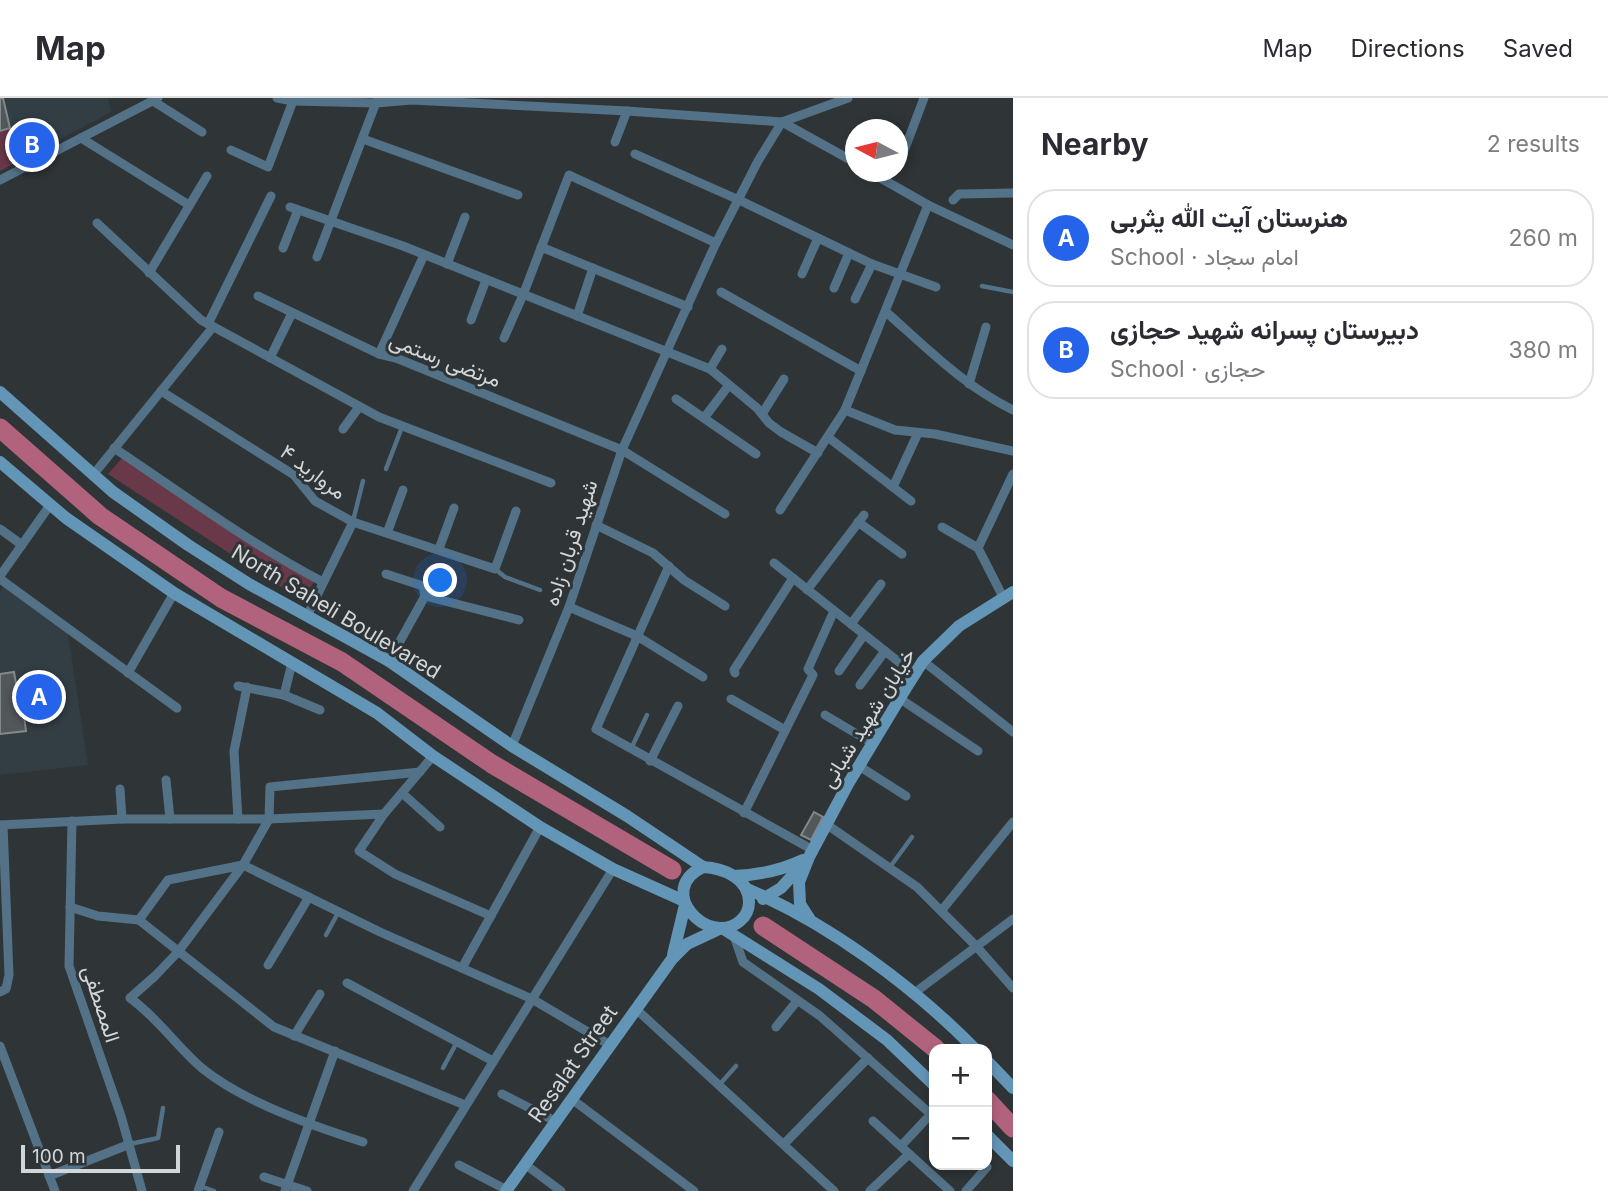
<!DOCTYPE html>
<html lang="en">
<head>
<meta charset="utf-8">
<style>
  body { margin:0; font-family:Inter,Vazirmatn,sans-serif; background:#f2f2f3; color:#2b2b33 }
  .controls { position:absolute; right:21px; bottom:21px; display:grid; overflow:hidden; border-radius:14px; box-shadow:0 4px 10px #0003 }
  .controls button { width:63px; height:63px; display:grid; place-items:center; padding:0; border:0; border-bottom:2px solid #e1e1e2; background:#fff; color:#2b2b33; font:35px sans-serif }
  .compass { position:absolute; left:845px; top:21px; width:63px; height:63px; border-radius:50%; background:#fff; box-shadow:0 4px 10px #0003; rotate:277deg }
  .scale { position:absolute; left:21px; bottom:18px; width:159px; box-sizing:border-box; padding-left:7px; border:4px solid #d3d6d8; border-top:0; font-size:19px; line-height:24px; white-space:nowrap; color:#d3d6d8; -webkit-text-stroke:5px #2f3437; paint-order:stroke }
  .you { position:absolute; left:441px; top:483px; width:24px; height:24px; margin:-18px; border:5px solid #fff; border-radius:50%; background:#1a73e8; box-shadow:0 0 0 10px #1a73e833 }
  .badge { display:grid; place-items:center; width:46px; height:46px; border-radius:50%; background:#2563eb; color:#fff; font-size:23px; font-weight:700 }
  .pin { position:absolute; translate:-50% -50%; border:4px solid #fff; box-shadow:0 2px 7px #0006 }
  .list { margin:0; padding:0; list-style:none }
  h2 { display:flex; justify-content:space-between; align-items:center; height:91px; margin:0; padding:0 28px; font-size:30px }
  h2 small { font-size:23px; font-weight:400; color:#7c7c81 }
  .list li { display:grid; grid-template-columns:46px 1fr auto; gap:21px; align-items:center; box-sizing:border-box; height:98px; margin:0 14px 14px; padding:0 14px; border:2px solid #e1e1e2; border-radius:28px }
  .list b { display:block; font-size:26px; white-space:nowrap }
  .list p { margin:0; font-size:23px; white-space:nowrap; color:#7c7c81 }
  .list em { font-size:23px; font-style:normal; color:#7c7c81 }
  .map { position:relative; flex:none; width:1013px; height:1093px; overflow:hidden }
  header { display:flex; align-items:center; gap:42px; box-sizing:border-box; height:98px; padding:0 35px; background:#fff; border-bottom:2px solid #e1e1e2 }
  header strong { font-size:33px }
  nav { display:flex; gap:38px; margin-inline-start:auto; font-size:24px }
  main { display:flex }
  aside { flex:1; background:#fff }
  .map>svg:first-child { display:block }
  .built { fill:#333e44 }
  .green { fill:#693849 }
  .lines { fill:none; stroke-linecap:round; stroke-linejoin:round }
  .river { stroke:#b1627d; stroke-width:19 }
  .building { fill:#52575a; stroke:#83888b; stroke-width:2 }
  .lane { stroke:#537287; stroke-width:4.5 }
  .street { stroke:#537287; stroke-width:9 }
  .secondary { stroke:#6395b6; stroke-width:12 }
  .labels { text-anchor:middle; stroke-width:6; stroke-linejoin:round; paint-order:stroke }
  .street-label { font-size:21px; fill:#d3d6d8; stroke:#2f3437 }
</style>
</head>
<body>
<header>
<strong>Map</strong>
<nav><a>Map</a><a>Directions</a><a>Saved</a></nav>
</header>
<main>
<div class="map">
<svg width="1013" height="1093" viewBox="0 0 1013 1093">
  <rect width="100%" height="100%" fill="#2f3437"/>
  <g class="built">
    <polygon points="3,0 108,0 111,14 19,63"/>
    <polygon points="6,485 67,530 88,667 0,677 0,494"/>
  </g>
  <g class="green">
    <polygon points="0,0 3,0 19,63 0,73"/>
    <polygon points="122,360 314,484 301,502 108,376"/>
  </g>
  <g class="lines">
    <g class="river">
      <polyline points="0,330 100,418 221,500 342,564 492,666 672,772"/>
      <polyline points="763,828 874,901 936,951"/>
      <polyline points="987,1002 1013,1030"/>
    </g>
  </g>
  <g class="building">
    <polygon points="0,0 3,0 10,30 0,33"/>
    <polygon points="14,574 16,586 20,586 26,633 0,636 0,576"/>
    <polygon points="814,714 823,719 811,742 801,737"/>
  </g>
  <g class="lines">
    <g class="lane">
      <polyline points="982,188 1013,194"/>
      <polyline points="386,371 402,329"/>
      <polyline points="353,423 363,383"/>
      <polyline points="495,471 505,479 540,492"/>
      <polyline points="631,651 647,617"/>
      <polyline points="890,769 912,739"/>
      <polyline points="326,837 339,813"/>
      <polyline points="443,970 457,944"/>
      <polyline points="720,986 736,968"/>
      <polyline points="130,1046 158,1040 163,1010"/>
      <polyline points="200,1088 214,1093"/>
    </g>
    <g class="street">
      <polyline points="277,0 293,3 376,5 412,2 627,13 782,24 848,0"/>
      <polyline points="153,3 202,34"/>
      <polyline points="782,24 856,65"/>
      <polyline points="81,40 189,107"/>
      <polyline points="363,41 518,97"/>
      <polyline points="615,44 627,13"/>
      <polyline points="231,52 268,69 293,3"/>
      <polyline points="635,56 739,102 872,166 936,189"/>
      <polyline points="898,69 924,0"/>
      <polyline points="870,74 928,107 1013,147"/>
      <polyline points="0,82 158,0"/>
      <polyline points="953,102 959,96 1013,95"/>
      <polyline points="290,109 403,148 710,271 757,310 769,325 781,334 818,355"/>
      <polyline points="97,125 201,222 379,319 551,385"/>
      <polyline points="541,149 688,209"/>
      <polyline points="283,150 298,112"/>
      <polyline points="317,159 377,2"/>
      <polyline points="447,166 465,119"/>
      <polyline points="149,175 207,78"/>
      <polyline points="802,176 818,140"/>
      <polyline points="834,190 849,155"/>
      <polyline points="721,194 861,273"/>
      <polyline points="258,198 379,256 396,260 622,352 725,416"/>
      <polyline points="855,201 872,166"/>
      <path d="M 886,214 C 927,250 964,288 1013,312"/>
      <polyline points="577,218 593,170"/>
      <polyline points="471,222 486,182"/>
      <polyline points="208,226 271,98"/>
      <polyline points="504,240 523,197 569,77 716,145"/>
      <polyline points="379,256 424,157"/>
      <polyline points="270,260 292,215"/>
      <polyline points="710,271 722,251"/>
      <polyline points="969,286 986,229"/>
      <polyline points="161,293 294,377 315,403 353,424 495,471 516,413"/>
      <polyline points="676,301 756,356"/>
      <polyline points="845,312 895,332 935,336 1013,353"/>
      <polyline points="762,316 784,281"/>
      <polyline points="704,320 729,287"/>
      <polyline points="343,331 359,309"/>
      <polyline points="829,340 911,403"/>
      <path d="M 114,350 C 183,396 250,446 323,484"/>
      <polyline points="93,377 213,229"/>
      <polyline points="893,389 918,335"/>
      <polyline points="780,412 845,312 928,107"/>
      <polyline points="858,424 902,456"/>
      <polyline points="596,427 653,455 684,482 725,508"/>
      <polyline points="942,429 978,450 1003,499"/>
      <polyline points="0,431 22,447"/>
      <polyline points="387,435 403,392"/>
      <polyline points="978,450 1013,376"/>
      <polyline points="439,451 454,410"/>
      <polyline points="774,465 914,576"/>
      <polyline points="669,468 596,631 813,752"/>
      <polyline points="386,476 423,488 425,498 519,522"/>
      <polyline points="0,478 50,407"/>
      <polyline points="0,481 177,610"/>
      <polyline points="807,492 864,417"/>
      <polyline points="569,509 637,538 703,579"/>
      <polyline points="307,518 353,424"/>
      <polyline points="851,526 881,486"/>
      <polyline points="389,563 425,498"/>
      <polyline points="923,563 1013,634"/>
      <polyline points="839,573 864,537"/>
      <polyline points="128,575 174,495"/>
      <polyline points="735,575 734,572 793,480"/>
      <polyline points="860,587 885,553"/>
      <polyline points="238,588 284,597 292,565"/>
      <polyline points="284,597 320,612"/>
      <polyline points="899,600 978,653"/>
      <polyline points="731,601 785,632"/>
      <polyline points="825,617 872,645"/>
      <polyline points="512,648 569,509 622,352 716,145 758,63 782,24"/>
      <polyline points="433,658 384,716 359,753 395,776 491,818"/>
      <polyline points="650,663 678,608"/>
      <polyline points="859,668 906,698"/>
      <polyline points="166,682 170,721"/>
      <polyline points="120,691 122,721"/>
      <polyline points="402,695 440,729"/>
      <polyline points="744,715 813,577 808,571 834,513"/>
      <polyline points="238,721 234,653 247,589"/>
      <polyline points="72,723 69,868 121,1018 142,1093"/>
      <polyline points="826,726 917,789 976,848 1013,890"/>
      <polyline points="0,727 122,721 269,721 384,716"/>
      <polyline points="70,809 98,818 139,822 274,929 465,1007"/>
      <polyline points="942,812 1013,724"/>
      <polyline points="139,822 168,782 243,767 380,834 532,901 610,947"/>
      <polyline points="734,838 743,864 820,918 934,1019"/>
      <polyline points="268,867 309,799"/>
      <polyline points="462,870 540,729"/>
      <polyline points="347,885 493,963"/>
      <polyline points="0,894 6,891 9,877 3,727"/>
      <polyline points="913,896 1013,821"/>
      <polyline points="636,911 834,1093"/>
      <polyline points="776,929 797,903"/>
      <polyline points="294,938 320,896"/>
      <polyline points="0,948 55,1093"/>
      <polyline points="502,996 557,1024"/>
      <polyline points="573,1002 694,1093"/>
      <polyline points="873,1023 950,1093"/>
      <path d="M 363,1044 C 313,1028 244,1004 203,971 C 177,949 158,920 130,900 L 155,878 L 178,854 L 243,767 L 269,721 L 270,689 L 420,674"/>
      <polyline points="784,1046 868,960"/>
      <polyline points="901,1048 931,1016"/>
      <polyline points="459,1067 507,1092"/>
      <polyline points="526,1067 561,1093"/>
      <polyline points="49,1078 130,1046"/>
      <polyline points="264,1079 307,1093"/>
      <polyline points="198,1093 219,1034"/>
      <polyline points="285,1093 335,953"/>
      <polyline points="413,1093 613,771"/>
      <polyline points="870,1093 909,1056"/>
      <polyline points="966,1093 987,1069 985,1067"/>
    </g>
    <g class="secondary">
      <polyline points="0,294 113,394 188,447 249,486 389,563 512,648 627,718 703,769"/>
      <polyline points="0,364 66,420 174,495 377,615 433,658 540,729 613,771 682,802"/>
      <path d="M 703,769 C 723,770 749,780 749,804 C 749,811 746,818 740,823 C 708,850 654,792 703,769 Z"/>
      <path d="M 734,778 C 759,777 780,773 803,762"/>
      <path d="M 747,791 C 828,825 913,888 975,951"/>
      <polyline points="763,801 781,790 802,767"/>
      <polyline points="809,820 800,806 799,784 809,759 848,686 906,590 923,563 959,528 1013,494"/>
      <polyline points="722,830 819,891 887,942 934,987"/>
      <polyline points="673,857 685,807"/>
      <polyline points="987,963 1013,990"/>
      <polyline points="987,1037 1013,1063"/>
      <polyline points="506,1093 672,861 687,846 719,831"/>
    </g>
  </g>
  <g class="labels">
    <g class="street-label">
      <text transform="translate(445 262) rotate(21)" y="7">مرتضی رستمی</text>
      <text transform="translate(313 374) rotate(37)" y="7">مروارید ۴</text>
      <text transform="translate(571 445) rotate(-72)" y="7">شهید قربان زاده</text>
      <text transform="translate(336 514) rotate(31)" y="7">North Saheli Boulevared</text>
      <text transform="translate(868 620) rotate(-58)" y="7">خیابان شهید شبانی</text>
      <text transform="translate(101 906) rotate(72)" y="7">المصطفی</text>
      <text transform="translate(573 966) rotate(-55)" y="7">Resalat Street</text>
    </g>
  </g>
</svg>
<div class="controls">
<button>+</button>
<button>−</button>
</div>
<svg class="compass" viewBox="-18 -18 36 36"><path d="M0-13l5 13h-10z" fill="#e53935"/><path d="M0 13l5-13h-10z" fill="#7c7c81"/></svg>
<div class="scale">100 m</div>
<div class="you"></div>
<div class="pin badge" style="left:39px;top:599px">A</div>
<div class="pin badge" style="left:32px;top:47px">B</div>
</div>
<aside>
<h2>Nearby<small>2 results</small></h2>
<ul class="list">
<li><span class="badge">A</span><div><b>هنرستان آیت الله یثربی</b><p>School · امام سجاد</p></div><em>260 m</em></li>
<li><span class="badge">B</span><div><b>دبیرستان پسرانه شهید حجازی</b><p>School · حجازی</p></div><em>380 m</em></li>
</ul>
</aside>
</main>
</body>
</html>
